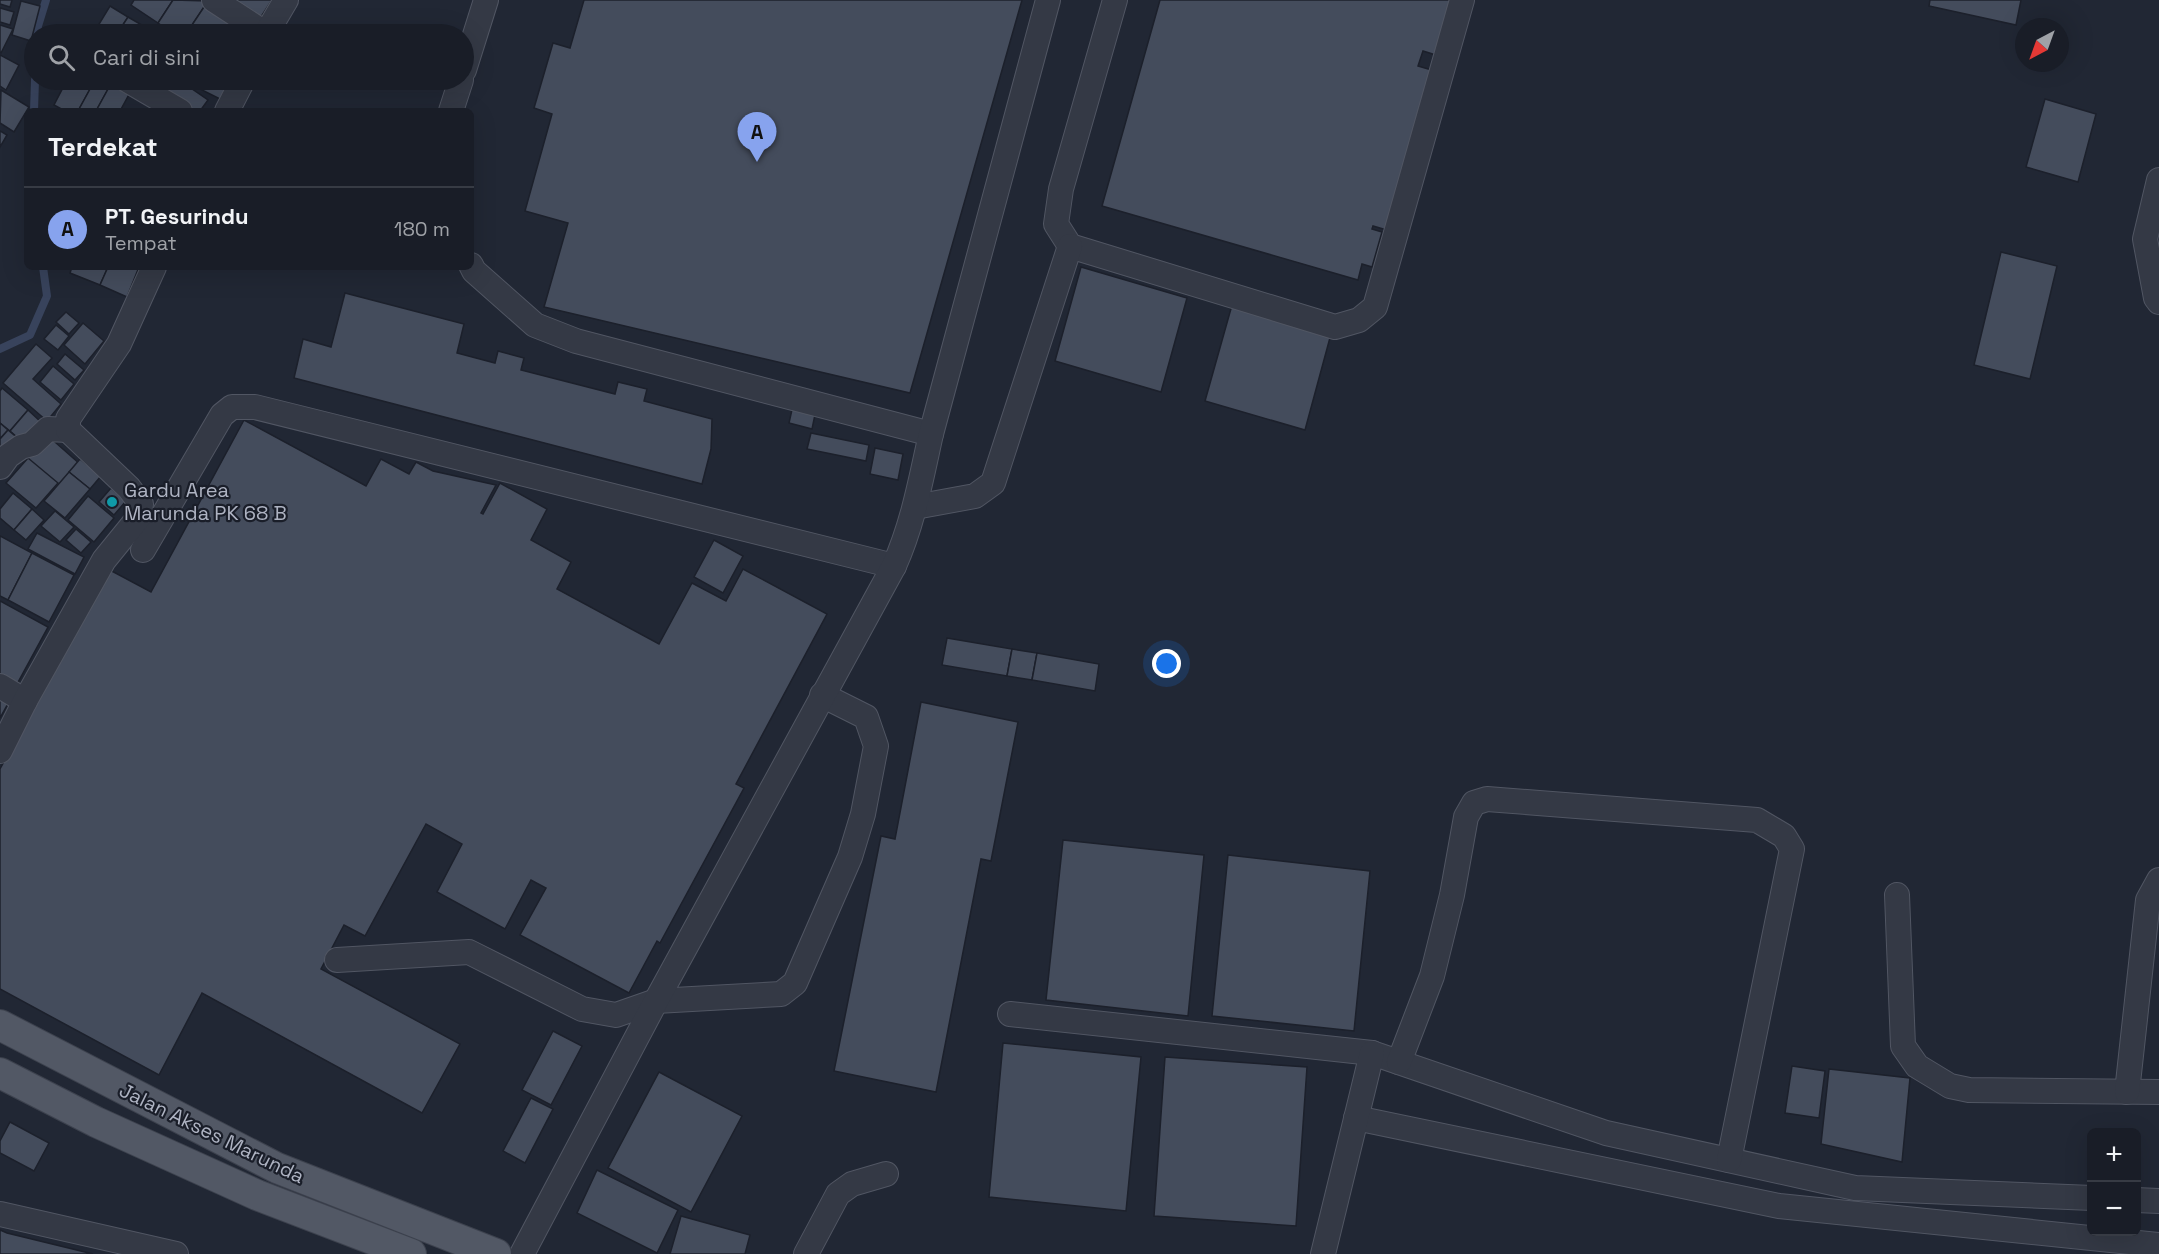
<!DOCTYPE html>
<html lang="id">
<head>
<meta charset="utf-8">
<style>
  body { margin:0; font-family:"Space Grotesk",sans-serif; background:#22262f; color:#f1f3f6 }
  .controls { position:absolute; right:18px; bottom:18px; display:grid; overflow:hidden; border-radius:9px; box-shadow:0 6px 24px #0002 }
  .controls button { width:54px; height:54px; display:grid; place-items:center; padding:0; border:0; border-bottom:2px solid #373b44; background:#191d27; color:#f1f3f6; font:30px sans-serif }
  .compass { position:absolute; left:2015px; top:18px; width:54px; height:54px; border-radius:50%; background:#191d27; box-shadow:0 6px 24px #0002; rotate:221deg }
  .you { position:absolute; left:1167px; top:664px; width:21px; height:21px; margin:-15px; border:4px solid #fff; border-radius:50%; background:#1a73e8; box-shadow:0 0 0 9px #1a73e833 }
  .badge { display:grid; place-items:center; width:39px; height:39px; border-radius:50%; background:#87a3ee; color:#111; font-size:20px; font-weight:700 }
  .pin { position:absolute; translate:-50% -50px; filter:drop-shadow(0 2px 3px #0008) }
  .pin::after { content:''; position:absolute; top:32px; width:21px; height:18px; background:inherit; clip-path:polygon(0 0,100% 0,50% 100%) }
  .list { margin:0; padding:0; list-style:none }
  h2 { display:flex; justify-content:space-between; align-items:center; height:78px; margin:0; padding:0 24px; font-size:26px }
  h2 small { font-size:20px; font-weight:400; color:#9fa2a7 }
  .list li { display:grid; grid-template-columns:39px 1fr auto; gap:18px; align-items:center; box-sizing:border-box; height:84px; padding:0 24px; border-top:2px solid #373b44 }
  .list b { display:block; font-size:22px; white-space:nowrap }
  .list p { margin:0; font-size:20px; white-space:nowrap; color:#9fa2a7 }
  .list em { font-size:20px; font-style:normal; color:#9fa2a7 }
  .icon { flex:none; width:33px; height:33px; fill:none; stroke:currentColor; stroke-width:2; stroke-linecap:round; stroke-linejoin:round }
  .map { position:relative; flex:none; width:2159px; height:1254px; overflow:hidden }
  .search { position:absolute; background:#191d27; box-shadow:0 6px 24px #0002; left:24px; top:24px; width:450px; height:66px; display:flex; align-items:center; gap:15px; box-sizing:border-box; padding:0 21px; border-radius:33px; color:#9fa2a7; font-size:22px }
  .panel { position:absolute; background:#191d27; box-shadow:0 6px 24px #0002; left:24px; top:108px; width:450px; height:162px; border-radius:9px }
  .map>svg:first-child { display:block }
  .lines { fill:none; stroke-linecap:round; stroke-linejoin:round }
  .stream { stroke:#38435c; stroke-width:8 }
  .building { fill:#444c5c; stroke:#1c202b; stroke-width:1.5 }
  .minor-casing { stroke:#515663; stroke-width:26 }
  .major-casing { stroke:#3d424e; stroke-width:32 }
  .minor { stroke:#343945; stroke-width:24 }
  .major { stroke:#525865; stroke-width:30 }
  .culture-dot { fill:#0f9aa8; stroke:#1a1e29; stroke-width:2 }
  .labels { text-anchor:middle; stroke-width:4.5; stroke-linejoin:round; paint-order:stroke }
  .poi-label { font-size:20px; fill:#aeb3c2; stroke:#1a1e29; text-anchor:start }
  .street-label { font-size:20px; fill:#aeb3c2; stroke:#1a1e29 }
</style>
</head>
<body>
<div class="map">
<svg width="2159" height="1254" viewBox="0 0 2159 1254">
  <rect width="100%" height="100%" fill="#212734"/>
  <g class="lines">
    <g class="stream">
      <polyline points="37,34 38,26 46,0"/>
      <polyline points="34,111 35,80"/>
      <polyline points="0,349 30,335 47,296 43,267"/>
    </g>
  </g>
  <g class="building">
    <polygon points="0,0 12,0 10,7 0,4"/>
    <polygon points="134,0 173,0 158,23 131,5"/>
    <polygon points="173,0 208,1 186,34 174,34 158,23"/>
    <polygon points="227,0 272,0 257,23"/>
    <polygon points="584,0 1022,0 910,393 544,307 568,223 525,211 552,114 534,108 553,43 570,48"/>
    <polygon points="1160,0 1455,0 1439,56 1423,51 1418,66 1435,71 1390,231 1373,226 1372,229 1382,232 1372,267 1362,264 1358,280 1102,206"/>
    <polygon points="1930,0 2021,0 2016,25 1929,6"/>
    <polygon points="21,1 40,6 31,41 12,35"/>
    <polygon points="208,1 234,18 223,34 186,34"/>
    <polygon points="110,6 128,17 117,34 93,34"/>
    <polygon points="0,8 14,12 10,25 0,22"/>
    <polygon points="128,17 147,28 143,34 117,34"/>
    <polygon points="234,18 257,34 223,34"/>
    <polygon points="0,25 13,29 1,53 0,52"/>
    <polygon points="0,55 19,65 6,90 0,86"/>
    <polygon points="67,80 95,80 78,111 65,111 54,105"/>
    <polygon points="95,80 113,80 96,111 78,111"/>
    <polygon points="113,80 120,80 133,87 120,111 96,111"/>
    <polygon points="148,80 166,80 161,88"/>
    <polygon points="170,80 179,80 208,100 200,111 183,111 159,94"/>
    <polygon points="205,80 217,80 229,86 222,100 200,89"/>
    <polygon points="1,90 29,107 14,132 0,123"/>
    <polygon points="2045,99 2096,114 2078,182 2026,167"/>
    <polygon points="0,131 7,135 0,147"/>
    <polygon points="2001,252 2057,266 2030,379 1974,365"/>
    <polygon points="72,267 108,267 100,285 70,273"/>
    <polygon points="108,267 139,267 127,297 100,285"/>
    <polygon points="1081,267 1187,298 1161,392 1055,361"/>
    <polygon points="345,293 464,324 457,353 495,363 498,351 524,358 521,370 615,394 618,382 647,389 644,401 712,419 711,449 702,484 294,378 303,339 331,347"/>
    <polygon points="1232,305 1331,334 1305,430 1205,401"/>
    <polygon points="66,312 79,323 69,334 56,322"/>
    <polygon points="83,323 104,341 85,364 64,345"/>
    <polygon points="56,325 69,336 58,350 44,339"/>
    <polygon points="36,344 52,358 33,379 61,404 47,421 3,383"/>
    <polygon points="65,354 84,370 75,380 57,364"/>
    <polygon points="53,366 74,384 61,400 40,382"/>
    <polygon points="2,388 28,410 10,431 0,423 0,391"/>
    <polygon points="793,405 816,410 812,429 789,423"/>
    <polygon points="28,410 42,423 25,444 10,431"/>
    <polygon points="244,420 366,486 381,459 409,474 416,462 433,471 496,485 481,513 483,514 500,483 547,509 531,540 571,562 557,589 659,644 692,583 726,601 743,569 827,614 736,784 744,788 660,943 657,941 629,993 520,935 546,888 531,880 505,929 437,892 462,844 426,824 365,936 344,925 321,969 460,1044 422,1113 202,993 159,1075 0,989 0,769 108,569 151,592"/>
    <polygon points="0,423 8,430 0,439"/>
    <polygon points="8,430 20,440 0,462 0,439"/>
    <polygon points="811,433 869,445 866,461 807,449"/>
    <polygon points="47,435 81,465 57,492 23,463"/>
    <polygon points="875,448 903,454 898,480 870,474"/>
    <polygon points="28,458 58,483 36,508 6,483"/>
    <polygon points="80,459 101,476 90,489 69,472"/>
    <polygon points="69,472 90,489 65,518 44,501"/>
    <polygon points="111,488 126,501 114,515 99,502"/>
    <polygon points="13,493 32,509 14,530 0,518 0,509"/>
    <polygon points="88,496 114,518 94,542 68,520"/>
    <polygon points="32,509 44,520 26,540 14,530"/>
    <polygon points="55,511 74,527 60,542 41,526"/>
    <polygon points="76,529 91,542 81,553 66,540"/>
    <polygon points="37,533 84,557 75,574 28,549"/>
    <polygon points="0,536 32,553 8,600 0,596"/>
    <polygon points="714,540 743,556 723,593 694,577"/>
    <polygon points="32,553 74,575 49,622 8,600"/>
    <polygon points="0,601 48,627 17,684 0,675"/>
    <polygon points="947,638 1012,649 1007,676 942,665"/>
    <polygon points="1012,649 1037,653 1032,680 1007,676"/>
    <polygon points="1037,653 1099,664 1095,691 1032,680"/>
    <polygon points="0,692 11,698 0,718"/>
    <polygon points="921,702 1018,722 991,861 981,859 936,1092 834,1071 881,836 895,839"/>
    <polygon points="1063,840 1204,855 1188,1016 1046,1000"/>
    <polygon points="1228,855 1370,871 1354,1031 1212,1016"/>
    <polygon points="553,1031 582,1046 551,1105 522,1090"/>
    <polygon points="1003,1043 1141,1057 1126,1211 989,1197"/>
    <polygon points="1165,1057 1307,1067 1296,1226 1154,1216"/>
    <polygon points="1792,1066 1825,1071 1819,1118 1785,1113"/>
    <polygon points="1829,1069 1910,1078 1902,1162 1821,1144"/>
    <polygon points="659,1072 742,1116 691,1212 608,1168"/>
    <polygon points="531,1098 553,1109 525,1163 503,1151"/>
    <polygon points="10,1122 49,1143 34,1171 0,1153 0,1141"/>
    <polygon points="597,1170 678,1210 657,1253 577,1213"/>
    <polygon points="681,1216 750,1235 745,1254 670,1254"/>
    <polygon points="0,1230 7,1233 93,1254 0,1254"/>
  </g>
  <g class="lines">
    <g class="minor-casing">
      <g id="minor">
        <polyline points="214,0 266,34"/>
        <polyline points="1115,0 1061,189 1056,224 1070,246 1335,327 1359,320 1375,307 1462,0"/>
        <polyline points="266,34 286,0"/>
        <polyline points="464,70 486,0"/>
        <polyline points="127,80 180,111"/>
        <polyline points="227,111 243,80"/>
        <polyline points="451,111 461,80"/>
        <polyline points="2159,180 2145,239 2156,298 2159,302"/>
        <polyline points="471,265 474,271 535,325 576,341 931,434"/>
        <polyline points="0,467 8,456 21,447 32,444 48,429 68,430"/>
        <polyline points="915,507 975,496 993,483 1070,246"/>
        <polyline points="143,550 222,415 232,407 255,407 894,566"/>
        <polyline points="0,686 25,701"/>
        <polyline points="0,751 25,701 104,560 139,517 141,504 129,488 68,430 68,419 119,344 154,267"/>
        <polyline points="1897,895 1903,1046 1917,1066 1950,1086 1969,1090 2159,1092"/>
        <polyline points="337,960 469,952 582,1009 616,1015 656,1001 781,994 795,983 850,857 863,814 876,746 866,717 822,695"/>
        <polyline points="1010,1014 1372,1053 1606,1133 1855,1188 2092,1198"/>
        <polyline points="1399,1062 1432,976 1452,895 1466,817 1474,803 1487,799 1757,820 1784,836 1792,849 1729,1160"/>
        <polyline points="2127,1092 2148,900 2159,880"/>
        <polyline points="1356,1118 1779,1206 2159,1245"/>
        <polyline points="2136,1200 2159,1201"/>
        <polyline points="0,1214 176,1254"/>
        <path d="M 522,1254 L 656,1001 L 894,566 C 913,524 921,479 931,434 L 1048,0"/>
        <polyline points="806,1254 838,1194 852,1184 886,1174"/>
        <polyline points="1323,1254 1372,1053"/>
      </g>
    </g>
    <g class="major-casing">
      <g id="major">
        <polyline points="0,1025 277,1168 496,1254"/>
        <polyline points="0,1073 96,1122 257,1195 411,1254"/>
      </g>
    </g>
    <use href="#minor" class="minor"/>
    <use href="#major" class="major"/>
  </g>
  <circle class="culture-dot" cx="112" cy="502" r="6"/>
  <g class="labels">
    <g class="poi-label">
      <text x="124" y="497">Gardu Area<tspan x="124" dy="23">Marunda PK 68 B</tspan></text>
    </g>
    <g class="street-label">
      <text transform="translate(212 1133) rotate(26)" y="7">Jalan Akses Marunda</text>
    </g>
  </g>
</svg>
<div class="controls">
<button>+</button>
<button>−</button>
</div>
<svg class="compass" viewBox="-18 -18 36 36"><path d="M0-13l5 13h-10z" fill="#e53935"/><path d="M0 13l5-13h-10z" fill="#9fa2a7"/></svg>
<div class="you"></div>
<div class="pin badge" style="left:757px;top:162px">A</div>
<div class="search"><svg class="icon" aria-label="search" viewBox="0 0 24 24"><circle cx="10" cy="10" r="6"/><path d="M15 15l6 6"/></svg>Cari di sini</div>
<section class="panel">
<h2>Terdekat<small></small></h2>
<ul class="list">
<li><span class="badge">A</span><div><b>PT. Gesurindu</b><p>Tempat</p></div><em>180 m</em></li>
</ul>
</section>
</div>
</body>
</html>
